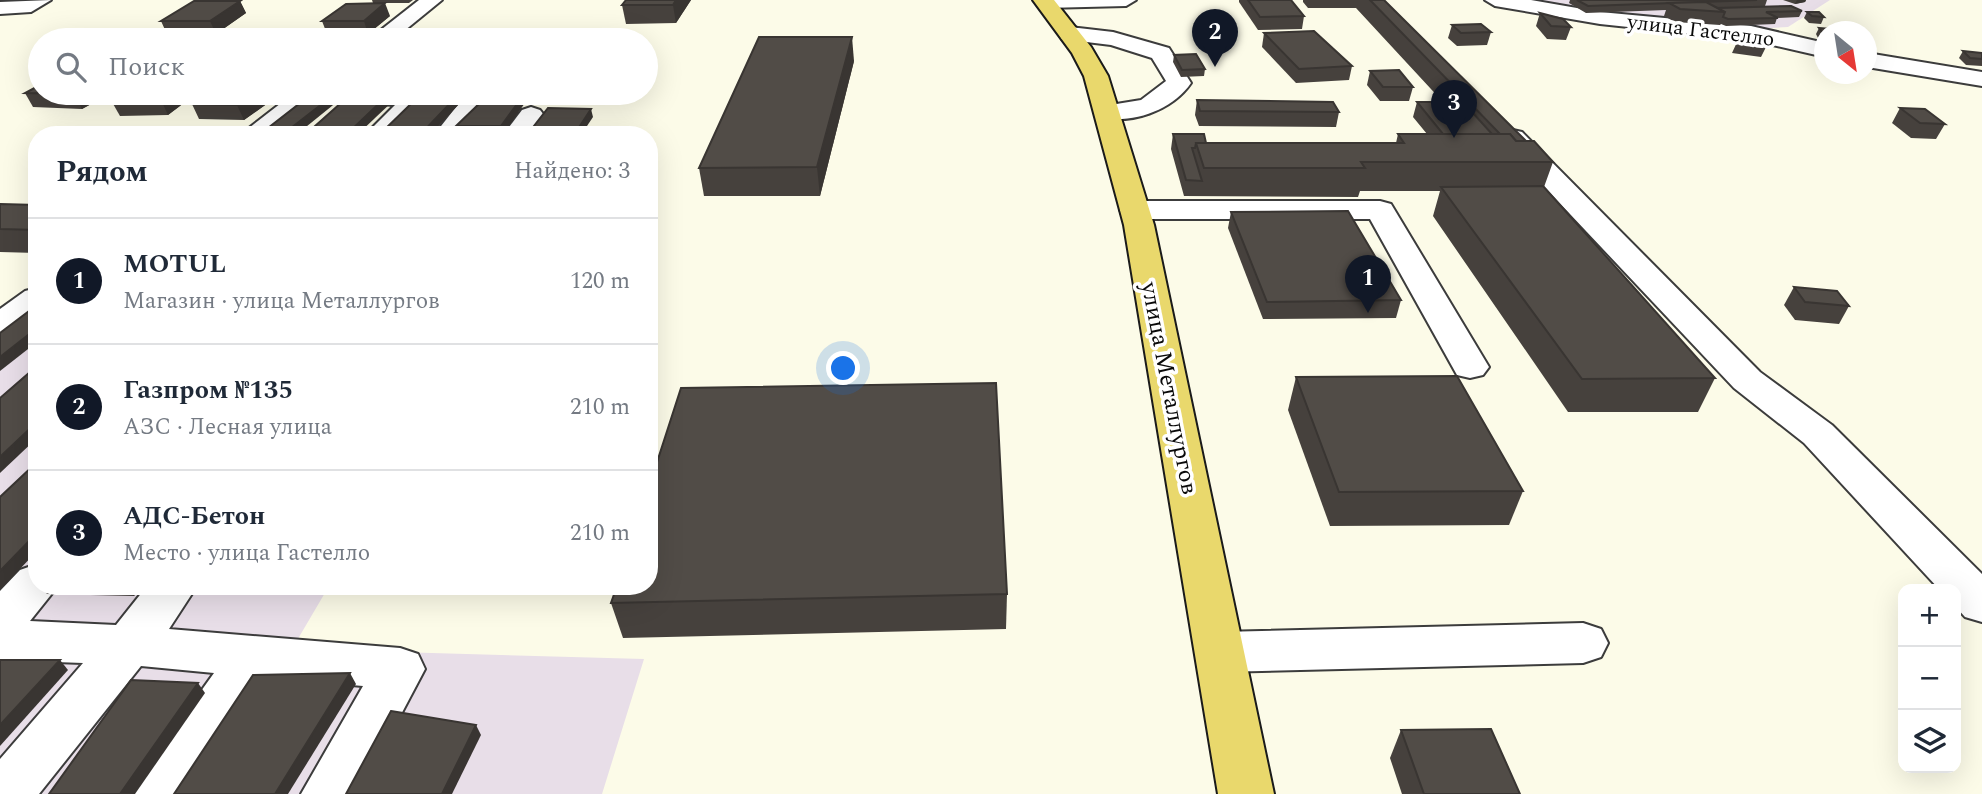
<!DOCTYPE html>
<html lang="ru">
<head>
<meta charset="utf-8">
<style>
  body { margin:0; font-family:Spectral,serif; background:#f2f2f3; color:#1f2937 }
  .controls { position:absolute; right:21px; bottom:21px; display:grid; overflow:hidden; border-radius:14px; box-shadow:0 7px 28px #0002 }
  .controls button { width:63px; height:63px; display:grid; place-items:center; padding:0; border:0; border-bottom:2px solid #e0e1e3; background:#fff; color:#1f2937; font:35px sans-serif }
  .compass { position:absolute; left:1814px; top:21px; width:63px; height:63px; border-radius:50%; background:#fff; box-shadow:0 7px 28px #0002; rotate:150deg }
  .you { position:absolute; left:844px; top:369px; width:24px; height:24px; margin:-18px; border:5px solid #fff; border-radius:50%; background:#1a73e8; box-shadow:0 0 0 10px #1a73e833 }
  .badge { display:grid; place-items:center; width:46px; height:46px; border-radius:50%; background:#111827; color:#fff; font-size:23px; font-weight:700 }
  .pin { position:absolute; translate:-50% -58px; filter:drop-shadow(0 2px 4px #0008) }
  .pin::after { content:''; position:absolute; top:37px; width:24px; height:21px; background:inherit; clip-path:polygon(0 0,100% 0,50% 100%) }
  .list { margin:0; padding:0; list-style:none }
  h2 { display:flex; justify-content:space-between; align-items:center; height:91px; margin:0; padding:0 28px; font-size:30px }
  h2 small { font-size:23px; font-weight:400; color:#747a83 }
  .list li { display:grid; grid-template-columns:46px 1fr auto; gap:21px; align-items:center; box-sizing:border-box; height:126px; padding:0 28px; border-top:2px solid #e0e1e3 }
  .list b { display:block; font-size:26px; white-space:nowrap }
  .list p { margin:0; font-size:23px; white-space:nowrap; color:#747a83 }
  .list em { font-size:23px; font-style:normal; color:#747a83 }
  .icon { flex:none; width:38px; height:38px; fill:none; stroke:currentColor; stroke-width:2; stroke-linecap:round; stroke-linejoin:round }
  .map { position:relative; flex:none; width:1982px; height:794px; overflow:hidden }
  .search { position:absolute; background:#fff; box-shadow:0 7px 28px #0002; left:28px; top:28px; width:630px; height:77px; display:flex; align-items:center; gap:18px; box-sizing:border-box; padding:0 24px; border-radius:38px; color:#747a83; font-size:26px }
  .panel { position:absolute; background:#fff; box-shadow:0 7px 28px #0002; left:28px; top:126px; width:630px; height:469px; border-radius:28px }
  .map>svg:first-child { display:block }
  .industrial { fill:#e8dee8 }
  .lines { fill:none; stroke-linecap:round; stroke-linejoin:round }
  .minor-casing { stroke:#3c3c3c; stroke-width:4 }
  .major-casing { stroke:#1a1a1a; stroke-width:4 }
  .minor { fill:#fff; fill-rule:evenodd }
  .major { fill:#e9d86c; fill-rule:evenodd }
  .wall { fill:#46413d }
  .shaded-wall { fill:#393532 }
  .building { fill:#514c47; stroke:#393532; stroke-width:2 }
  .labels { text-anchor:middle; stroke-width:7; stroke-linejoin:round; paint-order:stroke }
  .far-street-label { font-size:21px; fill:#090909; stroke:#fff }
  .street-label { font-size:24px; fill:#090909; stroke:#fff }
</style>
</head>
<body>
<div class="map">
<svg width="1982" height="794" viewBox="0 0 1982 794">
  <rect width="100%" height="100%" fill="#fcfbe8"/>
  <g class="industrial">
    <polygon points="1542,0 1830,0 1788,27 1735,30 1554,8"/>
    <polygon points="37,308 37,586 329,586 292,649 644,659 602,794 0,794 0,336"/>
  </g>
  <g class="lines">
    <g class="minor-casing">
      <g id="minor">
        <polygon points="51,0 31,12 0,14 0,2"/>
        <polygon points="419,0 442,0 393,40 368,40"/>
        <polygon points="1036,0 1136,0 1126,6 1045,8 1038,6"/>
        <polygon points="1485,0 1531,0 1600,12 1751,26 1825,43 1825,57 1751,40 1600,24 1495,6"/>
        <path d="M 1070,27 L 1113,32 L 1169,48 L 1191,83 C 1172,111 1130,125 1098,117 L 1094,112 L 1098,107 L 1141,100 L 1166,81 L 1152,58 L 1111,45 L 1062,39 L 1059,34 Z"/>
        <polygon points="1867,53 1982,72 1982,86 1867,67"/>
        <polygon points="294,93 321,93 270,135 240,135"/>
        <polygon points="346,93 508,93 499,105 482,107 461,135 434,135 456,107 423,106 393,135 365,135 395,105 346,102 343,97"/>
        <polygon points="531,107 540,110 544,115 530,135 503,135 522,110"/>
        <polygon points="1513,130 1522,132 1760,372 1832,425 1982,574 1982,622 1965,617 1956,607 1956,589 1939,589 1804,443 1734,388 1504,144 1500,138 1504,132"/>
        <polygon points="1135,201 1380,201 1391,204 1489,367 1483,375 1470,378 1457,375 1370,219 1135,219 1124,216 1120,210 1124,204"/>
        <polygon points="37,288 37,315 12,333 0,337 0,309 25,291"/>
        <polygon points="37,564 37,586 58,586 30,621 116,625 147,586 197,586 169,629 400,648 418,654 425,669 359,794 301,794 363,686 268,678 192,794 132,794 140,776 214,673 141,666 39,794 0,794 0,759 83,663 0,660 0,591 20,570"/>
        <polygon points="1583,623 1601,629 1608,643 1601,657 1583,663 1220,672 1202,666 1195,652 1202,638 1220,632"/>
      </g>
    </g>
    <g class="major-casing">
      <polygon id="major" points="1033,0 1054,0 1091,47 1108,76 1154,225 1274,794 1218,794 1124,225 1084,76 1072,53"/>
    </g>
    <use href="#minor" class="minor"/>
    <use href="#major" class="major"/>
  </g>
  <g class="wall">
    <polygon points="372,0 413,0 409,3 373,3"/>
    <polygon points="691,0 676,23 626,24 622,5"/>
    <polygon points="1239,0 1291,0 1304,16 1302,29 1258,30 1239,2"/>
    <polygon points="1303,0 1384,0 1526,141 1553,162 1544,187 1715,378 1698,412 1568,412 1433,216 1440,191 1360,191 1358,197 1184,196 1171,149 1173,134 1206,143 1396,143 1398,134 1427,134 1413,117 1417,102 1443,102 1356,8 1308,8 1303,2"/>
    <polygon points="1570,0 1767,0 1765,6 1802,11 1799,17 1777,18 1775,24 1726,26 1721,24 1720,25 1675,22 1664,16 1666,10 1586,13 1569,3"/>
    <polygon points="1783,0 1806,0 1805,2 1795,4"/>
    <polygon points="240,1 246,13 216,34 187,34 190,40 166,32 161,21"/>
    <polygon points="1807,12 1824,17 1821,24 1809,23 1804,18"/>
    <polygon points="1540,13 1571,27 1566,40 1547,39 1536,26"/>
    <polygon points="390,16 368,34 327,34 322,21"/>
    <polygon points="1452,25 1491,32 1487,45 1457,46 1448,38"/>
    <polygon points="1819,28 1824,32 1824,40 1819,40 1816,34"/>
    <polygon points="1264,33 1352,66 1349,80 1296,83 1262,47"/>
    <polygon points="1752,33 1768,43 1761,57 1732,53 1738,40 1751,37"/>
    <polygon points="1963,51 1982,53 1982,66 1966,65 1959,58"/>
    <polygon points="1174,55 1205,69 1204,76 1181,77 1173,62"/>
    <polygon points="854,61 820,196 704,196 699,168"/>
    <polygon points="1370,71 1413,87 1409,101 1380,101 1367,85"/>
    <polygon points="25,93 111,93 82,109 33,107"/>
    <polygon points="125,93 197,93 168,115 120,116 112,102"/>
    <polygon points="210,93 273,93 275,98 244,120 199,119 192,104"/>
    <polygon points="381,93 423,93 420,96 443,95 442,93 485,93 482,95 458,95 460,103 430,135 378,135 419,96 389,95 392,102 381,94"/>
    <polygon points="497,99 503,134 459,134 456,126"/>
    <polygon points="1197,100 1339,112 1336,127 1199,126 1195,115"/>
    <polygon points="1900,108 1945,124 1936,139 1911,138 1892,123"/>
    <polygon points="0,204 37,205 37,253 0,252"/>
    <polygon points="1231,212 1401,300 1396,318 1263,319 1228,228"/>
    <polygon points="1794,287 1849,306 1839,324 1795,320 1784,305"/>
    <polygon points="1296,377 1523,491 1509,525 1330,526 1288,410"/>
    <polygon points="41,586 141,586 134,596 47,594"/>
    <polygon points="1007,594 1006,629 623,638 611,603"/>
    <polygon points="1401,730 1520,794 1402,794 1390,758"/>
  </g>
  <g class="shaded-wall">
    <polygon points="676,0 691,0 676,23 673,5"/>
    <polygon points="1797,0 1806,0 1805,2 1795,4"/>
    <polygon points="240,1 246,13 216,34 210,21"/>
    <polygon points="385,3 390,16 368,34 364,21"/>
    <polygon points="186,32 190,40 172,40"/>
    <polygon points="852,37 854,61 820,196 817,167"/>
    <polygon points="77,93 111,93 82,109 74,94"/>
    <polygon points="171,93 197,93 168,115 161,100"/>
    <polygon points="255,93 273,93 275,98 244,120 237,105"/>
    <polygon points="336,93 348,93 296,135 282,135"/>
    <polygon points="525,93 532,93 503,134 501,126"/>
    <polygon points="389,94 392,102 357,135 346,135"/>
    <polygon points="458,95 460,103 430,135 420,135"/>
    <polygon points="591,109 593,117 581,135 574,135"/>
    <polygon points="196,127 199,135 185,135"/>
    <polygon points="37,328 37,342 0,371 0,357"/>
    <polygon points="37,422 37,438 0,473 0,457"/>
    <polygon points="37,533 37,551 0,590 0,571"/>
    <polygon points="127,586 141,586 134,596"/>
    <polygon points="60,660 68,670 0,746 0,725"/>
    <polygon points="350,673 356,684 288,794 275,794"/>
    <polygon points="198,683 205,693 135,794 120,794"/>
    <polygon points="476,725 481,735 452,794 442,794"/>
  </g>
  <g class="building">
    <polygon points="626,0 676,0 673,5 622,5"/>
    <polygon points="1248,0 1291,0 1304,16 1260,17"/>
    <polygon points="1370,0 1384,0 1526,141 1516,141 1510,134 1500,134"/>
    <polygon points="1577,0 1757,0 1588,6"/>
    <polygon points="194,1 240,1 210,21 161,21"/>
    <polygon points="1706,2 1725,12 1680,9 1669,3"/>
    <polygon points="385,3 364,21 322,21 346,4"/>
    <polygon points="1791,6 1802,11 1766,12 1778,18 1728,19 1723,17 1725,12 1718,8"/>
    <polygon points="1807,12 1819,12 1824,17 1812,16"/>
    <polygon points="1540,13 1563,19 1571,27 1551,26"/>
    <polygon points="1481,24 1491,32 1461,33 1452,25"/>
    <polygon points="1819,28 1831,29 1833,32 1824,32 1824,33 1823,33"/>
    <polygon points="1314,31 1352,66 1299,69 1264,33"/>
    <polygon points="143,32 186,32 172,40 128,40"/>
    <polygon points="1752,33 1764,35 1768,43 1738,40 1741,36 1754,37"/>
    <polygon points="759,37 852,37 817,167 699,168"/>
    <polygon points="1963,51 1982,53 1982,59 1970,58"/>
    <polygon points="1196,54 1205,69 1182,70 1174,55"/>
    <polygon points="1399,70 1413,87 1383,87 1370,71"/>
    <polygon points="40,85 40,93 77,93 74,94 25,93"/>
    <polygon points="125,93 171,93 161,100 112,102"/>
    <polygon points="210,93 255,93 237,105 192,104"/>
    <polygon points="313,93 336,93 282,135 259,135"/>
    <polygon points="502,93 525,93 501,126 456,126 483,100 497,99"/>
    <polygon points="351,94 389,94 346,135 305,135"/>
    <polygon points="458,95 420,135 379,135 419,96"/>
    <polygon points="1197,100 1333,102 1339,112 1200,111"/>
    <polygon points="1417,102 1463,102 1492,134 1443,134"/>
    <polygon points="548,108 591,109 574,135 527,135"/>
    <polygon points="1900,108 1925,109 1945,124 1920,123"/>
    <polygon points="196,127 185,135 139,135 149,128"/>
    <polygon points="1173,134 1204,134 1206,143 1196,143 1195,148 1192,148 1202,181 1186,180"/>
    <polygon points="1398,134 1510,134 1516,141 1534,141 1553,162 1361,162 1365,168 1204,168 1196,143 1404,143"/>
    <polygon points="1543,186 1715,378 1582,379 1441,187"/>
    <polygon points="0,204 37,205 37,230 0,229"/>
    <polygon points="1348,211 1401,300 1267,302 1231,212"/>
    <polygon points="1794,287 1837,291 1849,306 1805,302"/>
    <polygon points="37,305 37,328 0,357 0,333"/>
    <polygon points="37,366 37,422 0,457 0,398"/>
    <polygon points="1457,376 1523,491 1339,492 1296,377"/>
    <polygon points="996,383 1007,594 611,603 617,586 649,586 649,487 681,388"/>
    <polygon points="37,462 37,533 0,571 0,497"/>
    <polygon points="0,660 60,660 0,725"/>
    <polygon points="350,673 275,794 174,794 253,675"/>
    <polygon points="131,680 198,683 120,794 49,794"/>
    <polygon points="391,711 476,725 442,794 346,794"/>
    <polygon points="1491,729 1520,794 1424,794 1401,730"/>
  </g>
  <g class="labels">
    <g class="far-street-label">
      <text transform="translate(1701 30) rotate(7)" y="7">улица Гастелло</text>
    </g>
    <g class="street-label">
      <text transform="translate(1170 388) rotate(79)" y="8">улица Металлургов</text>
    </g>
  </g>
</svg>
<div class="controls">
<button>+</button>
<button>−</button>
<button><svg class="icon" aria-label="layers" viewBox="0 0 24 24"><path d="M12 4l9 5-9 5-9-5zM3 14l9 5 9-5"/></svg></button>
</div>
<svg class="compass" viewBox="-18 -18 36 36"><path d="M0-13l5 13h-10z" fill="#e53935"/><path d="M0 13l5-13h-10z" fill="#747a83"/></svg>
<div class="you"></div>
<div class="pin badge" style="left:1368px;top:313px">1</div>
<div class="pin badge" style="left:1215px;top:67px">2</div>
<div class="pin badge" style="left:1454px;top:138px">3</div>
<div class="search"><svg class="icon" aria-label="search" viewBox="0 0 24 24"><circle cx="10" cy="10" r="6"/><path d="M15 15l6 6"/></svg>Поиск</div>
<section class="panel">
<h2>Рядом<small>Найдено: 3</small></h2>
<ul class="list">
<li><span class="badge">1</span><div><b>MOTUL</b><p>Магазин · улица Металлургов</p></div><em>120 m</em></li>
<li><span class="badge">2</span><div><b>Газпром №135</b><p>АЗС · Лесная улица</p></div><em>210 m</em></li>
<li><span class="badge">3</span><div><b>АДС-Бетон</b><p>Место · улица Гастелло</p></div><em>210 m</em></li>
</ul>
</section>
</div>
</body>
</html>
